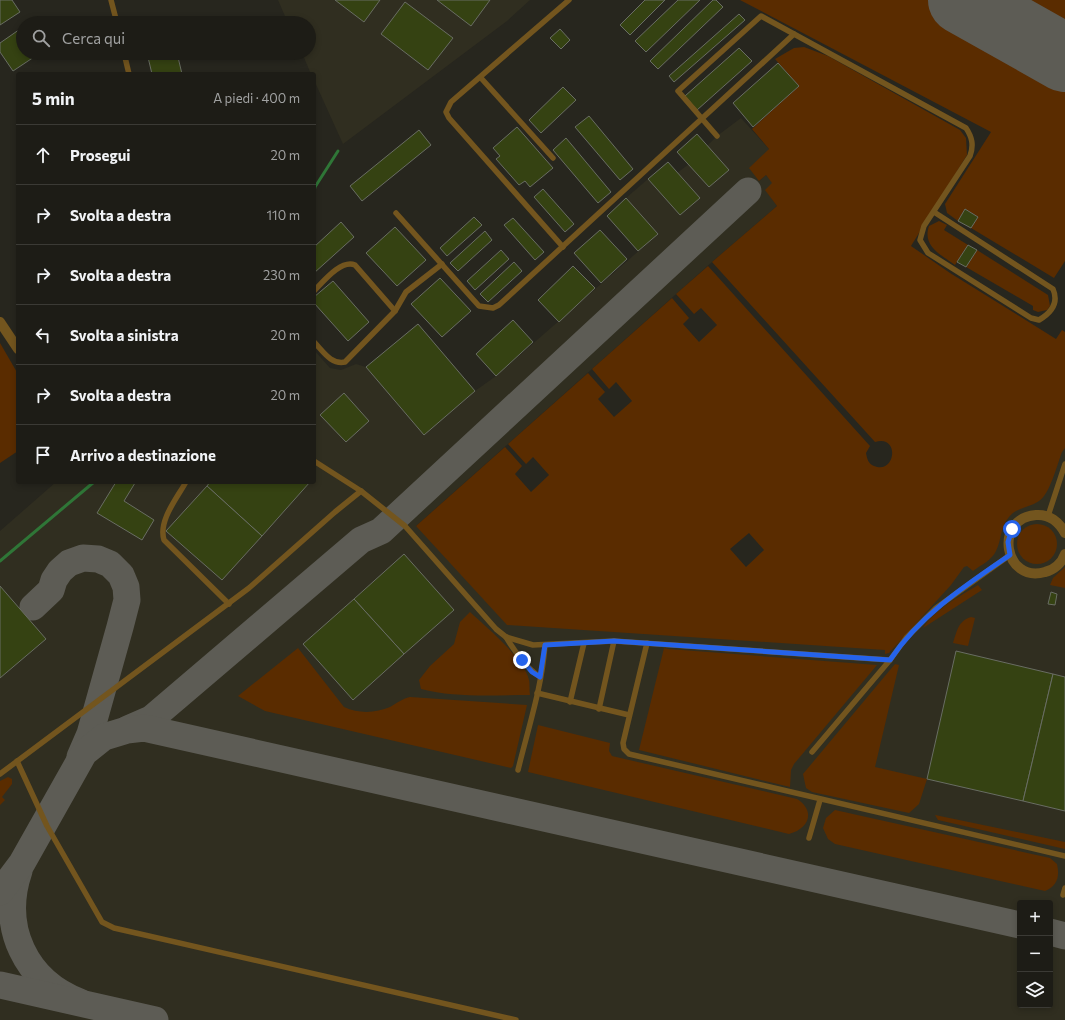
<!DOCTYPE html>
<html lang="it">
<head>
<meta charset="utf-8">
<style>
  body { margin:0; font-family:Commissioner,sans-serif; background:#25251f; color:#f1f3f6 }
  .controls { position:absolute; right:12px; bottom:12px; display:grid; overflow:hidden; border-radius:4px; box-shadow:0 2px 6px #0003 }
  .controls button { width:36px; height:36px; display:grid; place-items:center; padding:0; border:0; border-bottom:1px solid #3b3a35; background:#1d1c16; color:#f1f3f6; font:20px sans-serif }
  .stop { position:absolute; width:12px; height:12px; margin:-9px; border:3px solid #2563eb; border-radius:50%; background:#fff }
  .stop.end { background:#2563eb; border-color:#fff; box-shadow:0 1px 4px #0008 }
  .list { margin:0; padding:0; list-style:none }
  h2 { display:flex; justify-content:space-between; align-items:center; height:52px; margin:0; padding:0 16px; font-size:17px }
  h2 small { font-size:13px; font-weight:400; color:#a0a1a1 }
  .list li { display:grid; grid-template-columns:26px 1fr auto; gap:12px; align-items:center; box-sizing:border-box; height:60px; padding:0 16px; border-top:1px solid #3b3a35 }
  .list b { display:block; font-size:15px; white-space:nowrap }
  .list em { font-size:13px; font-style:normal; color:#a0a1a1 }
  .icon { flex:none; width:22px; height:22px; fill:none; stroke:currentColor; stroke-width:2; stroke-linecap:round; stroke-linejoin:round }
  .map { position:relative; flex:none; width:1065px; height:1020px; overflow:hidden }
  .search { position:absolute; background:#1d1c16; box-shadow:0 2px 6px #0003; left:16px; top:16px; width:300px; height:44px; display:flex; align-items:center; gap:10px; box-sizing:border-box; padding:0 14px; border-radius:22px; color:#a0a1a1; font-size:15px }
  .panel { position:absolute; background:#1d1c16; box-shadow:0 2px 6px #0003; left:16px; top:72px; width:300px; height:412px; border-radius:4px }
  .map>svg:first-child { display:block }
  .built { fill:#302e20; fill-rule:evenodd }
  .green { fill:#5a2c00; fill-rule:evenodd }
  .lines { fill:none; stroke-linecap:round; stroke-linejoin:round }
  .stream { stroke:#2f7637; stroke-width:3 }
  .taxiway { stroke:#5d5c55; stroke-width:27 }
  .runway { stroke:#5d5c55; stroke-width:68 }
  .building { fill:#354212; stroke:#696d63 }
  .service { stroke:#73551e; stroke-width:5.5 }
  .minor { stroke:#73551e; stroke-width:10 }
  .route { stroke:#2563eb; stroke-width:5 }
</style>
</head>
<body>
<div class="map">
<svg width="1065" height="1020" viewBox="0 0 1065 1020">
  <rect width="100%" height="100%" fill="#27261e"/>
  <g class="built">
    <polygon points="278,0 530,0 507,21 343,144 314,80 314,74 311,74 302,53 309,53 309,23 288,23"/>
    <path d="M 741,118 L 769,149 L 759,181 L 766,175 L 773,183 L 766,190 L 777,206 L 712,262 L 416,526 L 886,650 L 1065,437 L 1065,1020 L 0,1020 L 0,531 L 56,482 L 314,482 L 314,350 L 330,368 L 341,370 L 356,364 L 366,367 L 424,434 L 475,391 L 496,376 L 658,234 L 626,198 L 648,179 L 680,215 L 699,198 L 677,173 L 689,164 L 709,187 L 728,170 L 707,146 L 717,136 ZM 1020,903 L 1050,903 L 1050,1005 L 1020,1005 Z"/>
  </g>
  <g class="green">
    <polygon points="740,0 934,0 1065,74 1065,261 1054,278 971,228 978,217 965,209 958,221 947,213 945,204 991,132"/>
    <polygon points="992,0 1065,0 1065,41"/>
    <path d="M 804,47 L 828,56 L 960,130 L 966,138 L 967,155 L 911,246 L 950,273 L 1056,339 L 1062,330 L 1065,332 L 1065,448 L 1062,452 C 1057,465 1050,494 1039,501 C 1029,508 1017,507 1009,517 C 1000,527 1002,539 996,551 C 992,560 981,565 973,571 L 967,566 L 964,567 L 951,585 L 889,653 L 885,654 L 885,650 L 507,625 L 416,526 L 505,447 L 522,466 L 515,474 L 531,492 L 549,475 L 533,457 L 526,464 L 508,444 L 588,373 L 605,392 L 598,399 L 614,417 L 632,401 L 616,382 L 609,389 L 592,369 L 672,298 L 689,318 L 683,324 L 699,342 L 717,325 L 701,308 L 694,314 L 676,294 L 708,266 L 870,446 L 866,453 C 867,458 868,464 874,466 C 896,475 900,434 875,442 L 712,262 L 777,206 L 765,190 L 772,183 L 766,175 L 759,181 L 749,168 L 769,149 L 752,129 L 799,86 L 775,59 L 794,48 ZM 749,533 L 764,550 L 746,567 L 730,549 Z"/>
    <path d="M 939,221 L 947,225 L 944,230 L 968,245 L 955,265 C 941,255 922,246 929,226 Z"/>
    <polygon points="977,250 1048,295 1050,306 1047,310 1038,312 1033,310 1033,306 966,267"/>
    <polygon points="0,343 18,374 18,451 0,463"/>
    <circle cx="1037" cy="544" r="20"/>
    <polygon points="1065,567 1065,588 1050,585 1053,578"/>
    <path d="M 978,585 L 982,590 L 923,628 C 935,609 959,597 978,585 Z"/>
    <path d="M 470,612 C 485,626 525,659 529,680 C 530,684 529,690 530,695 C 494,695 455,698 421,689 L 419,680 L 430,666 L 454,644 L 460,622 Z"/>
    <path d="M 971,617 L 975,618 L 968,646 L 953,643 C 957,631 958,621 971,617 Z"/>
    <path d="M 298,648 L 344,707 C 359,714 376,713 390,707 C 397,703 402,699 410,697 L 527,705 L 513,766 L 511,768 L 265,711 L 238,696 Z"/>
    <polygon points="664,648 669,649 877,665 794,764 791,770 790,787 639,750"/>
    <polygon points="895,664 899,665 875,767 927,779 919,804 909,813 812,792 806,788 803,774"/>
    <path d="M 538,725 L 610,743 L 609,751 L 612,756 L 797,799 C 816,811 809,829 789,834 L 528,772 Z"/>
    <polygon points="8,777 12,779 12,784 2,797 5,800 0,805 0,781"/>
    <path d="M 835,810 L 1050,858 L 1057,864 C 1060,877 1057,886 1045,891 L 835,844 L 828,839 L 823,828 L 826,818 Z"/>
    <polygon points="935,815 1065,842 1065,849 938,820"/>
  </g>
  <g class="lines">
    <g class="stream">
      <polyline points="314,192 315,187 338,151"/>
      <polyline points="0,561 94,482"/>
    </g>
    <g class="taxiway">
      <polyline points="33,607 51,590 54,580 60,571 69,563 83,558 98,559 110,564 121,575 126,587 127,600 120,627 90,734 80,757"/>
      <polyline points="128,729 151,719 361,540 381,531 748,191"/>
      <path d="M 19,871 C 0,927 25,981 80,1002"/>
      <polyline points="0,892 22,863 84,753 104,737 127,730 144,728 1020,925"/>
      <polyline points="1050,932 1065,936"/>
      <polyline points="0,985 155,1020"/>
    </g>
    <polyline class="runway" points="962,0 1065,58"/>
  </g>
  <g class="building">
    <polygon points="0,0 12,0 20,12 0,25"/>
    <polygon points="335,0 380,0 364,22"/>
    <polygon points="437,0 490,0 471,26"/>
    <polygon points="645,0 665,0 630,35 620,25"/>
    <polygon points="678,0 700,0 646,52 635,41"/>
    <polygon points="713,0 716,0 723,7 658,69 650,61"/>
    <polygon points="405,2 453,38 428,70 381,34"/>
    <polygon points="739,14 745,20 674,82 669,76"/>
    <polygon points="23,27 23,53 40,53 13,71 0,52 0,43"/>
    <polygon points="560,29 570,40 561,49 550,38"/>
    <polygon points="739,48 752,61 697,110 685,96"/>
    <polygon points="147,53 177,53 182,74 152,74"/>
    <polygon points="778,63 799,86 753,127 733,103"/>
    <polygon points="563,87 576,100 541,133 529,120"/>
    <polygon points="589,116 633,169 620,180 575,127"/>
    <polygon points="517,127 553,168 530,187 525,181 519,185 496,159 500,156 493,148"/>
    <polygon points="419,130 431,145 362,201 350,186"/>
    <polygon points="697,134 729,170 709,187 677,152"/>
    <polygon points="566,138 611,192 598,203 553,150"/>
    <polygon points="668,162 700,198 680,215 648,179"/>
    <polygon points="543,189 574,224 565,232 534,197"/>
    <polygon points="626,198 658,234 638,251 607,216"/>
    <polygon points="965,209 978,217 971,228 958,221"/>
    <polygon points="474,217 482,225 447,256 440,248"/>
    <polygon points="513,218 544,252 535,260 504,225"/>
    <polygon points="341,222 354,237 314,273 314,247"/>
    <polygon points="395,227 426,260 397,286 366,253"/>
    <polygon points="600,230 627,259 601,283 574,253"/>
    <polygon points="485,231 492,240 458,271 450,263"/>
    <polygon points="968,245 977,250 966,267 957,262"/>
    <polygon points="501,250 509,259 475,290 467,281"/>
    <polygon points="514,262 522,271 488,302 480,294"/>
    <polygon points="573,266 595,288 559,322 538,300"/>
    <polygon points="440,278 471,311 442,337 411,304"/>
    <polygon points="333,281 369,322 348,341 314,303 314,297"/>
    <polygon points="513,320 533,342 496,376 476,354"/>
    <polygon points="418,324 475,391 424,435 366,367"/>
    <polygon points="344,393 369,421 346,442 320,415"/>
    <polygon points="116,482 135,483 124,501 154,520 142,540 97,513"/>
    <polygon points="210,482 310,482 262,536 207,486"/>
    <polygon points="207,486 262,536 222,580 166,531"/>
    <polygon points="404,554 454,610 404,654 354,599"/>
    <polygon points="0,586 46,639 0,678"/>
    <polygon points="1051,592 1057,594 1055,605 1048,604"/>
    <polygon points="354,599 404,654 353,700 303,644"/>
    <polygon points="956,651 1053,674 1023,801 927,779"/>
    <polygon points="1053,674 1065,677 1065,811 1023,801"/>
  </g>
  <g class="lines">
    <g class="service">
      <polyline points="111,0 117,23"/>
      <polyline points="124,53 129,74"/>
      <polyline points="481,78 553,158"/>
      <path d="M 717,136 L 678,91 L 761,16 L 966,128 C 972,137 974,145 970,156 L 924,226 L 920,240 L 928,253 L 1031,318 L 1039,320 C 1051,313 1059,303 1053,289 L 934,212"/>
      <polyline points="396,213 479,306 493,308 499,305 794,34"/>
      <polyline points="563,247 449,118 446,112 451,102 569,0"/>
      <path d="M 314,291 C 323,282 341,259 355,265 L 395,311"/>
      <path d="M 314,342 C 323,351 331,365 345,362 L 395,311 L 406,292 L 442,264"/>
      <polyline points="314,461 361,491 405,526 496,629 506,637 533,645 614,641 890,660"/>
      <path d="M 186,482 C 177,498 158,521 164,540 L 229,604"/>
      <polyline points="1048,516 1065,464"/>
      <path d="M 506,637 C 515,652 526,668 540,677"/>
      <polyline points="647,643 623,743 624,749 629,754 1065,856"/>
      <polyline points="537,693 629,715"/>
      <polyline points="570,702 584,643"/>
      <polyline points="599,709 614,641"/>
      <polyline points="812,752 890,660 906,638 936,608 1010,555"/>
      <polyline points="17,761 47,826 102,922 114,928 516,1020"/>
      <path d="M 518,770 C 528,729 542,687 545,645"/>
      <polyline points="0,774 249,588 335,512 361,491"/>
      <polyline points="809,838 820,800"/>
      <polyline points="1063,895 1065,888"/>
    </g>
    <g class="minor">
      <polyline points="0,322 18,349"/>
      <path d="M 1065,533 C 1059,522 1049,514 1036,515 C 993,518 1004,584 1045,572 C 1054,570 1062,563 1065,554"/>
    </g>
  </g>
  <g class="lines">
    <path class="route" d="M 522,660 L 532,672 L 540,677 L 545,645 L 614,641 L 890,660 C 920,615 966,585 1010,555 L 1008,542 L 1012,529"/>
  </g>
</svg>
<div class="controls">
<button>+</button>
<button>−</button>
<button><svg class="icon" aria-label="layers" viewBox="0 0 24 24"><path d="M12 4l9 5-9 5-9-5zM3 14l9 5 9-5"/></svg></button>
</div>
<div class="stop" style="left:1012px;top:529px"></div>
<div class="stop end" style="left:522px;top:660px"></div>
<div class="search"><svg class="icon" aria-label="search" viewBox="0 0 24 24"><circle cx="10" cy="10" r="6"/><path d="M15 15l6 6"/></svg>Cerca qui</div>
<section class="panel">
<h2>5 min<small>A piedi · 400 m</small></h2>
<ul class="list">
<li><svg class="icon" aria-label="ahead" viewBox="0 0 24 24"><path d="M12 20V5M6 11l6-6 6 6"/></svg><div><b>Prosegui</b></div><em>20 m</em></li>
<li><svg class="icon" aria-label="right" viewBox="0 0 24 24"><path d="M7 20v-9h11M14 6l5 5-5 5"/></svg><div><b>Svolta a destra</b></div><em>110 m</em></li>
<li><svg class="icon" aria-label="right" viewBox="0 0 24 24"><path d="M7 20v-9h11M14 6l5 5-5 5"/></svg><div><b>Svolta a destra</b></div><em>230 m</em></li>
<li><svg class="icon" aria-label="left" viewBox="0 0 24 24"><path d="M17 20v-9H6M10 6l-5 5 5 5"/></svg><div><b>Svolta a sinistra</b></div><em>20 m</em></li>
<li><svg class="icon" aria-label="right" viewBox="0 0 24 24"><path d="M7 20v-9h11M14 6l5 5-5 5"/></svg><div><b>Svolta a destra</b></div><em>20 m</em></li>
<li><svg class="icon" aria-label="arrive" viewBox="0 0 24 24"><path d="M6 21V4h12l-3 4 3 4H6"/></svg><div><b>Arrivo a destinazione</b></div></li>
</ul>
</section>
</div>
</body>
</html>
